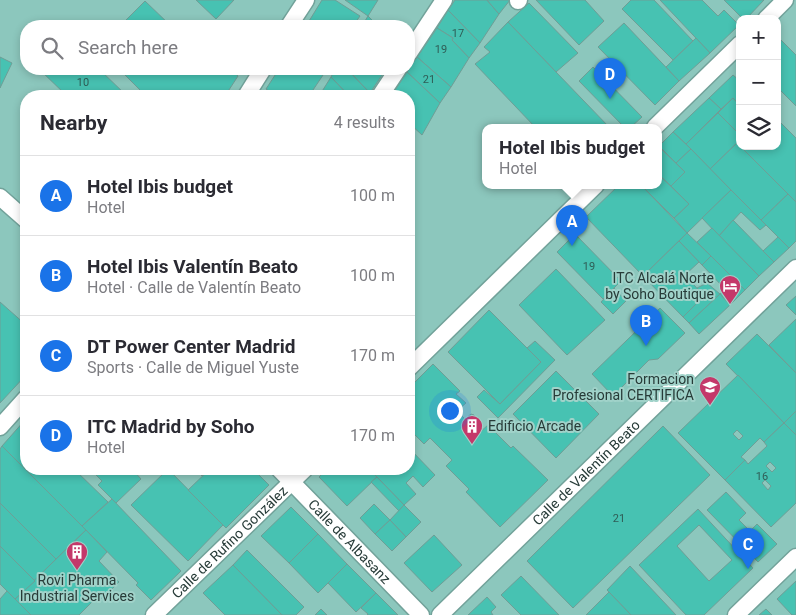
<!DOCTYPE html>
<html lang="en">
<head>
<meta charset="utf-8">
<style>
  body { margin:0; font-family:Roboto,sans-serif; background:#f2f2f3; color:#2b2b33 }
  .controls { position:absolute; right:15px; top:15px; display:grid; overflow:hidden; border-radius:10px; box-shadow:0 2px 8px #0003 }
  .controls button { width:45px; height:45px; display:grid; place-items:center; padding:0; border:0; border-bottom:1px solid #e1e1e2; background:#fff; color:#2b2b33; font:25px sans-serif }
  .you { position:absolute; left:449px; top:410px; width:18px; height:18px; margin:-12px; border:4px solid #fff; border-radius:50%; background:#1a73e8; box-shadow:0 0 0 8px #1a73e833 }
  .badge { display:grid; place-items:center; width:32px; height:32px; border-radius:50%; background:#1a73e8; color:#fff; font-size:16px; font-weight:700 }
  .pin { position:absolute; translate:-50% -41px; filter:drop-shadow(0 1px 2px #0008) }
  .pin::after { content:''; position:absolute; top:26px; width:18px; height:15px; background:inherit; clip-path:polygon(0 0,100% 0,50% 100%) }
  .popup { position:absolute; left:482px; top:124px; width:180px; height:65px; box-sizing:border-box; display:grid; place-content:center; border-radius:10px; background:#fff; filter:drop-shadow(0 1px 4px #0005); font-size:16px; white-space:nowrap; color:#7c7c81 }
  .popup b { font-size:19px; color:#2b2b33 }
  .popup::after { content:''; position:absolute; left:50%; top:100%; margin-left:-10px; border:10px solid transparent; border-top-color:#fff }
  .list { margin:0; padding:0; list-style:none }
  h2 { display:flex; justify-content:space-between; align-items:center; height:65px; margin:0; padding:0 20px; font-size:21px }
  h2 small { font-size:16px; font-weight:400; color:#7c7c81 }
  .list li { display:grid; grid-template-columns:32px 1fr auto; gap:15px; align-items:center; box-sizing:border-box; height:80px; padding:0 20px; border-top:1px solid #e1e1e2 }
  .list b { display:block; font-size:19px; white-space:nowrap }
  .list p { margin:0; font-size:16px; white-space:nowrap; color:#7c7c81 }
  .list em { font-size:16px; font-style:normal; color:#7c7c81 }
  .icon { flex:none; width:28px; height:28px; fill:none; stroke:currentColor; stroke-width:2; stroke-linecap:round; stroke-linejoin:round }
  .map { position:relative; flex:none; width:796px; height:615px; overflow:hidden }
  .search { position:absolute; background:#fff; box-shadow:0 2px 8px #0003; left:20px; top:20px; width:395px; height:55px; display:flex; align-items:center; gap:12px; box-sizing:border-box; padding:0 18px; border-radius:20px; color:#7c7c81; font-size:19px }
  .panel { position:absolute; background:#fff; box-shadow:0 2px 8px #0003; left:20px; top:90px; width:395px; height:385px; border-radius:20px }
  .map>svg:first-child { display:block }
  .built { fill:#8cc7bd; fill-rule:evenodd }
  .building { fill:#47c2b2; stroke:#6e9e96; fill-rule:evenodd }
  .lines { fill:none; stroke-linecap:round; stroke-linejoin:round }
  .street-casing { stroke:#72a29a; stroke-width:19 }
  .street { stroke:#fff; stroke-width:16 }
  .labels { text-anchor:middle; stroke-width:4; stroke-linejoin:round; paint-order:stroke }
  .number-label { font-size:11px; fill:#2f5d56 }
  .poi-label { font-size:14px; fill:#273b38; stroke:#a0d2c9; text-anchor:end }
  .street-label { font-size:14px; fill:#273b38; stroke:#a0d2c9 }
</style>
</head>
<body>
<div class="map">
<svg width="796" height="615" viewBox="0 0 796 615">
  <rect width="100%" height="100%" fill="#a0d2c9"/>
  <path class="built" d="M 0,0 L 796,0 L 796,615 L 0,615 ZM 740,19 L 777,19 L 777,146 L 740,146 ZM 26,26 L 409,26 L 409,69 L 26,69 ZM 26,96 L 409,96 L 409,469 L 26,469 ZM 486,127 L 658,127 L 658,185 L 486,185 Z"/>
  <g class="building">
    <polygon points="196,0 234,0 216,19"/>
    <polygon points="322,0 335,0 360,16 353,26 306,26"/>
    <polygon points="345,0 378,0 368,16"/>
    <polygon points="455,0 487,0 499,14 480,43 448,10"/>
    <polygon points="487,0 510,0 499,14"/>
    <polygon points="536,0 585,0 604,21 579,45"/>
    <polygon points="631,0 654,0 693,41 673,60 622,9"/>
    <polygon points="660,0 702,0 718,16 724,10 739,25 710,53"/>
    <polygon points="724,0 764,0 746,19 743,19"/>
    <polygon points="145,1 171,26 120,26"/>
    <polygon points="529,3 578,53 556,72 508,22"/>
    <polygon points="448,10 480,43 469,58 452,40 453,38 437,28"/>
    <polygon points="368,16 378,26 362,26"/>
    <polygon points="508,22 556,72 609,127 535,127 475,64 490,52 484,47"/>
    <polygon points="624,23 679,81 655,105 598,47"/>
    <polygon points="437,28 453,38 452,40 469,58 451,87 417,57"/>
    <polygon points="777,36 796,55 796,106 777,87"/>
    <polygon points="696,38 710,53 679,81 666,67"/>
    <polygon points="0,57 12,63 0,88"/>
    <polygon points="417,57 451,87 440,103 407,72"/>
    <polygon points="593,67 642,117 631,127 624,127 579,81"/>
    <polygon points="39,69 99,69 127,96 67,96"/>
    <polygon points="119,69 230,69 238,76 225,96 146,96"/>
    <polygon points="279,69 327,69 309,96 277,96 266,89"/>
    <polygon points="335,69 339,73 344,69 347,69 370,93 368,96 349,96 331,77"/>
    <polygon points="352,69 386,69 370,93 350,72"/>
    <polygon points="407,72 440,103 422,135 409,123 409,96 391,96"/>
    <polygon points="733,75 740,81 740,106 733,98 721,109 709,98"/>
    <polygon points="331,77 349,96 325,96 321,93"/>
    <polygon points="709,98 721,109 686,144 673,132"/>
    <polygon points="733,98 740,106 740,135 718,113"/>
    <polygon points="718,113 740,135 740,140 710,169 686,144"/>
    <polygon points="777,119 796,138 796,202 740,146 777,146"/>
    <polygon points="673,132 691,149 676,163 659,146"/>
    <polygon points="737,143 788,194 761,220 710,169"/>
    <polygon points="658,146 685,172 671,186 658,174"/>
    <polygon points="691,149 731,190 687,233 674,218 689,204 671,186 685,172 676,163"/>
    <polygon points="658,174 689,204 674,218 641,185 658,185"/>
    <polygon points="619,185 641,185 687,233 643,276 586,217"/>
    <polygon points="731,190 766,225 760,230 741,212 719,236 702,218"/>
    <polygon points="788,194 796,202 796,241 789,248 761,220"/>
    <polygon points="733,220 774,262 759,276 719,236"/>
    <polygon points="712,228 759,276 745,290 697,242"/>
    <polygon points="687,233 711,256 702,265 679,241"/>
    <polygon points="575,234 621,281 603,299 557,252"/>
    <polygon points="778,237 789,248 774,262 763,251"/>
    <polygon points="679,241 699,262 685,275 704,296 683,317 643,276"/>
    <polygon points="711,256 745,290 730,305 720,294 725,289 702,265"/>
    <polygon points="556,269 605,320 567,355 519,305"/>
    <polygon points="707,283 720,294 689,323 683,317 704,296 697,288"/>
    <polygon points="614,288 626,301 613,314 601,302"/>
    <polygon points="720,294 730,305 699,334 689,323"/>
    <polygon points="796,296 796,315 786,305"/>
    <polygon points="0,302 26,325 26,375 0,403"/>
    <polygon points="660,308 685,333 658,359 649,360 613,396 592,374"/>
    <polygon points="489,310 541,362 500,404 448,352"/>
    <polygon points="796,319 796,373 769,345"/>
    <polygon points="757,334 796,373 796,411 784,423 726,364"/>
    <polygon points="535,341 555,360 498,418 477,397 484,390 500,404 541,362 527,348"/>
    <polygon points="433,364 460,391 456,394 466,403 457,411 465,419 471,414 474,415 475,418 470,424 479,433 488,425 511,448 513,446 548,480 500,527 466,492 469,489 446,466 452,460 430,438 424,444 415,435 412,438 409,435 409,388"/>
    <polygon points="556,371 599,414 556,458 513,414"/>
    <path d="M 738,375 L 784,423 L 764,442 L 760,438 L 741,457 L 745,460 L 725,480 L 678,433 ZM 737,430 L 743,436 L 739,440 L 733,434 Z"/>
    <polygon points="796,411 796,435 784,423"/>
    <polygon points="25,420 26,422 26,469 74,469 108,502 82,526 2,446"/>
    <path d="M 784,423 L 796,435 L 796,503 L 771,527 L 725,480 L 745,460 L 748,464 L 767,446 L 764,442 ZM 770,462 L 776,468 L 772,472 L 766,466 ZM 765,480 L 771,486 L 768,490 L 762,483 Z"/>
    <polygon points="663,426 710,475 573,608 527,561"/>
    <polygon points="2,446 86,530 56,559 0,503 0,449"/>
    <polygon points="409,448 435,475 423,487 413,476 406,483 416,494 404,505 372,472 375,469 409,469"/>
    <polygon points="90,469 132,469 141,479 116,503 98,485 102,481"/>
    <polygon points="168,469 223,525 188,561 131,505"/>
    <polygon points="195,469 210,469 202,476"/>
    <polygon points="210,469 253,469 269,485 226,528 188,490"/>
    <polygon points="327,469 369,469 377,477 347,506 319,477"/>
    <polygon points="377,477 404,505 399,511 371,482"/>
    <polygon points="726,492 746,513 739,520 750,531 757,524 777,544 758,562 707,510"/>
    <polygon points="112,499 181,571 151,600 136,585 138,583 82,526"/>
    <polygon points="0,503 56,559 35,581 0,546"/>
    <polygon points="374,504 390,520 375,534 360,518"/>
    <polygon points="404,505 421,522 406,537 390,520"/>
    <polygon points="291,507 318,534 289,563 261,536"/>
    <path d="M 698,509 L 753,568 L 704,615 L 686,615 L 639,565 ZM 699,525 L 732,560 L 709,581 L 677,546 Z"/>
    <polygon points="390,520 406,537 392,551 375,534"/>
    <polygon points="86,530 107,552 99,561 119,582 102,599 99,595 79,615 31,615 15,599"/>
    <polygon points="318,534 347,564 318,593 289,563"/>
    <polygon points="434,535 462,565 432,592 404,563"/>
    <polygon points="0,546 35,581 15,599 0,584"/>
    <polygon points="247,550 304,607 296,615 282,615 233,565"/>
    <polygon points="347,564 376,593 356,612 328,583"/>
    <polygon points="233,565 282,615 225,615 203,593"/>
    <polygon points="630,566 676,615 631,615 607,590"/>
    <polygon points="521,576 559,615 521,615 501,595"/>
    <polygon points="796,581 796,615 792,615 777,599"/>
    <polygon points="7,591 31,615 0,615 0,599"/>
    <polygon points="609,592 631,615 586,615"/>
    <polygon points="376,593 398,615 367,615 368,614 361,608"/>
    <polygon points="487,597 496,607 491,612 493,615 468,615"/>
    <polygon points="321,609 327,615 315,615"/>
    <polygon points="766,609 772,615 759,615"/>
  </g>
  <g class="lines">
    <g class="street-casing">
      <g id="street">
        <polyline points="518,1 519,0"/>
        <polyline points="766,19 785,0"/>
        <polyline points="289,26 306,0"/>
        <polyline points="409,53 444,0"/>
        <polyline points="246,96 263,69"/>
        <polyline points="380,96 398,69"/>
        <polyline points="655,127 740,44"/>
        <polyline points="0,197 26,220"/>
        <polyline points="409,368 596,185"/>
        <polyline points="0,427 26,398"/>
        <path id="s1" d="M 279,469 L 421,615"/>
        <path id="s2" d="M 154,615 L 305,469"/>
        <path id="s3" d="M 440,615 L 796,268"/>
        <polyline points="736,615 796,557"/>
      </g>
    </g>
    <use href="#street" class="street"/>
  </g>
  <defs>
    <g id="hotel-pin" transform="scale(1.125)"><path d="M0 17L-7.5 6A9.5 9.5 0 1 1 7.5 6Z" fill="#c4386a" stroke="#a0d2c9"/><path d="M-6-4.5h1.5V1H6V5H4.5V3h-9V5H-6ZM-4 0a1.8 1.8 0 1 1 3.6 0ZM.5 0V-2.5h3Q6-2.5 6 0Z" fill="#fff"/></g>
    <g id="school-pin" transform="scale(1.125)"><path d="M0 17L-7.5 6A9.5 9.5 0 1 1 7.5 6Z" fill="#c4386a" stroke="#a0d2c9"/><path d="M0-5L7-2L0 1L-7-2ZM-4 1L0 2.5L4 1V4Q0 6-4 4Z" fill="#fff"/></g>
    <g id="building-pin" transform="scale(1.125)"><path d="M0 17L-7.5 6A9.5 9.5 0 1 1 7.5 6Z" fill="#c4386a" stroke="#a0d2c9"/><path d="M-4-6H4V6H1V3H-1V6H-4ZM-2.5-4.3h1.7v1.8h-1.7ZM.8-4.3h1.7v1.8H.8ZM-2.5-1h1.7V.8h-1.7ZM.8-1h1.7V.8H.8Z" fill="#fff"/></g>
  </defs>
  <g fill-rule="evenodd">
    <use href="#hotel-pin" x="730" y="286"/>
    <use href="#school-pin" x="710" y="387"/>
    <use href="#building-pin" x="472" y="426"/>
    <use href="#building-pin" x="77" y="552"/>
  </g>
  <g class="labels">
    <g class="number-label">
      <text x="458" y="37">17</text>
      <text x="441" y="53">19</text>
      <text x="429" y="83">21</text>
      <text x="83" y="86">10</text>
      <text x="589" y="270">19</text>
      <text x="762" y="480">16</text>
      <text x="619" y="522">21</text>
    </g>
    <g class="poi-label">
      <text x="714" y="283">ITC Alcalá Norte<tspan x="714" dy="16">by Soho Boutique</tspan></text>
      <text x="694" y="384">Formacion<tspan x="694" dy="16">Profesional CERTIFICA</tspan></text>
      <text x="488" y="431" text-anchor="start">Edificio Arcade</text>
      <text x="77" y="585" text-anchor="middle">Rovi Pharma<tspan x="77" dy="16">Industrial Services</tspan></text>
    </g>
    <g class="street-label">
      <text dy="5" stroke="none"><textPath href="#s3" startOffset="204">Calle de Valentín Beato</textPath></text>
      <text dy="5" stroke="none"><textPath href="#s2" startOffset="105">Calle de Rufino González</textPath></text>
      <text dy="5" stroke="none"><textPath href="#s1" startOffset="101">Calle de Albasanz</textPath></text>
    </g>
  </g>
</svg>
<div class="controls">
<button>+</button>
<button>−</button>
<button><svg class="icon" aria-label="layers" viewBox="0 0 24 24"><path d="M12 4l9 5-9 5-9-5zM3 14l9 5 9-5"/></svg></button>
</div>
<div class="you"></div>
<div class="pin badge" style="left:572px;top:246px">A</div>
<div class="popup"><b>Hotel Ibis budget</b>Hotel</div>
<div class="pin badge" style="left:646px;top:346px">B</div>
<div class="pin badge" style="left:748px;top:569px">C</div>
<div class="pin badge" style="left:610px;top:99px">D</div>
<div class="search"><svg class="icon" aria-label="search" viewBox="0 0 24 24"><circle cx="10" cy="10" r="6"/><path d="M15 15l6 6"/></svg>Search here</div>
<section class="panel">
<h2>Nearby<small>4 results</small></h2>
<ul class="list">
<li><span class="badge">A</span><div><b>Hotel Ibis budget</b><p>Hotel</p></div><em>100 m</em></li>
<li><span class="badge">B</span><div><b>Hotel Ibis Valentín Beato</b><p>Hotel · Calle de Valentín Beato</p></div><em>100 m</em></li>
<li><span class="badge">C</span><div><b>DT Power Center Madrid</b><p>Sports · Calle de Miguel Yuste</p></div><em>170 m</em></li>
<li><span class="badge">D</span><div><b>ITC Madrid by Soho</b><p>Hotel</p></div><em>170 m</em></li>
</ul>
</section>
</div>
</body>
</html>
